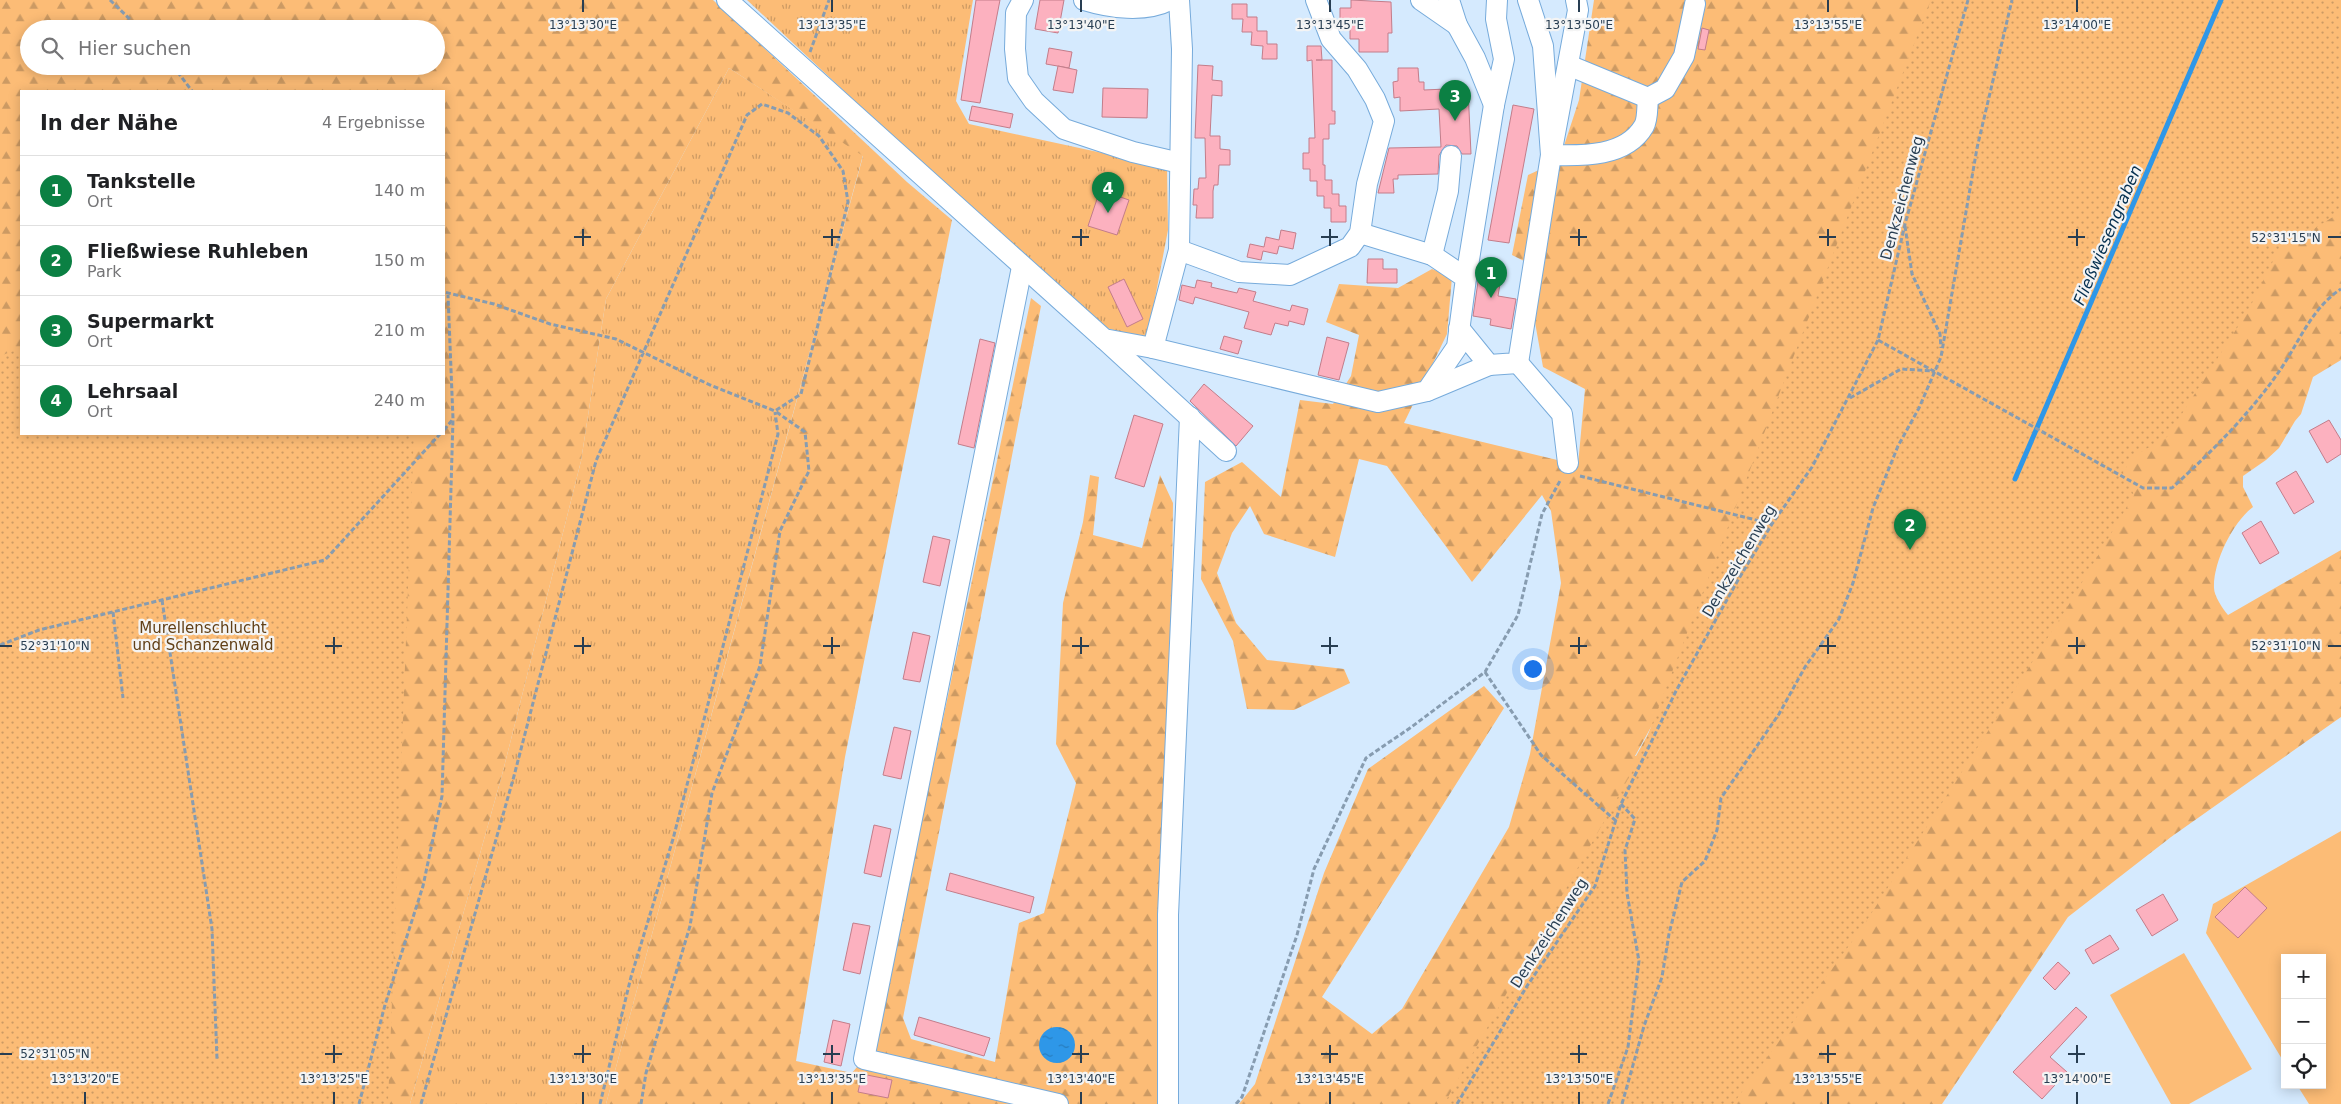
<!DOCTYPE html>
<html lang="de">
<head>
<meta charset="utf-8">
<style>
  body { margin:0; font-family:"DejaVu Sans",sans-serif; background:#f2f2f2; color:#202124 }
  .controls { position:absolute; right:15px; bottom:15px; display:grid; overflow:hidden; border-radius:0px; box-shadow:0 2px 12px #0003 }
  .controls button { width:45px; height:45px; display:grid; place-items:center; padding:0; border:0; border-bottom:1px solid #e0e0e0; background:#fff; color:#202124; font:25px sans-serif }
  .you { position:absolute; left:1532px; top:668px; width:18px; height:18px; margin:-12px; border:4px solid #fff; border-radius:50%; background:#1a73e8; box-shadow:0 0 0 8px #1a73e833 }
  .badge { display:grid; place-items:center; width:32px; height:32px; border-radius:50%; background:#0b8043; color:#fff; font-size:16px; font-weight:700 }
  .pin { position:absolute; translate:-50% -41px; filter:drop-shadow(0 1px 2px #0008) }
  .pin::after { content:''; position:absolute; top:26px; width:18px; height:15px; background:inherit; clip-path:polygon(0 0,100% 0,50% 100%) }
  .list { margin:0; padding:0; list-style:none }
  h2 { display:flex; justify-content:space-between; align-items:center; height:65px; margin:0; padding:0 20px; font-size:21px }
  h2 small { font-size:16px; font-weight:400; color:#757577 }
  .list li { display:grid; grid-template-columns:32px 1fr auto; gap:15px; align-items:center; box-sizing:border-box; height:70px; padding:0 20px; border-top:1px solid #e0e0e0 }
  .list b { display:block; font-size:19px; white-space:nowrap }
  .list p { margin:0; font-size:16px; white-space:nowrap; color:#757577 }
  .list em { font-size:16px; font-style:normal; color:#757577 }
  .icon { flex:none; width:28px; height:28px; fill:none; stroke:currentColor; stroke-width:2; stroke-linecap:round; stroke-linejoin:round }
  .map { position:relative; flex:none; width:2341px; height:1104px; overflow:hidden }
  .search { position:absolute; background:#fff; box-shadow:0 2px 12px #0003; left:20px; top:20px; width:425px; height:55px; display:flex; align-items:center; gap:12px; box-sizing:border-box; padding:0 18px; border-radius:28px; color:#757577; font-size:19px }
  .panel { position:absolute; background:#fff; box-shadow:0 2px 12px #0003; left:20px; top:90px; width:425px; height:345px; border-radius:0px }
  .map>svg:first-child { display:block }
  .grass { fill:url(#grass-tufts) }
  .forest { fill:url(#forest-firs); fill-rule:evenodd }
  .park { fill:url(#park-dots) }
  .pitch { fill:#fcbc76 }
  .water { fill:url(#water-ripples) }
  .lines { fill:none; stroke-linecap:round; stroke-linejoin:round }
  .stream { stroke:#2e97e8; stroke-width:5 }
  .building { fill:#fcb1bf; stroke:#c37d8a }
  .minor-casing { stroke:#77abdb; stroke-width:22 }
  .path { stroke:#879cb0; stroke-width:3; stroke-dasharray:5 2.5; stroke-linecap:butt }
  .minor { stroke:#fff; stroke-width:20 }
  .ticks { fill:none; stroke:#283e52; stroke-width:2 }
  .labels { text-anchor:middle; stroke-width:4.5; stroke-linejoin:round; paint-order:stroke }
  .street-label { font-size:15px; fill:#283e52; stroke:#f4f4f4 }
  .park-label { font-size:15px; fill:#624017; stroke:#f4f4f4 }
  .water-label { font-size:16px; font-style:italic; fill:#042f4f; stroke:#f4f4f4 }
  .ticks-label { font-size:12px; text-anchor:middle; fill:#283e52; stroke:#f4f4f4; stroke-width:4.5; stroke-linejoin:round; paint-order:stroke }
</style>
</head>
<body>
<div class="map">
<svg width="2341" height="1104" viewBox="0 0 2341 1104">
  <defs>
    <pattern id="grass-tufts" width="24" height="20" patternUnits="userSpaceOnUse" patternTransform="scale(1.25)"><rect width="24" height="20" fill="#fcbc76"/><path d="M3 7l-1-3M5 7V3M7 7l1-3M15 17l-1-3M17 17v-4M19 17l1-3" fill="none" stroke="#cc9a63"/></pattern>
    <pattern id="forest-firs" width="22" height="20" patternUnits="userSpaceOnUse" patternTransform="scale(1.25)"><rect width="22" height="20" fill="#fcbc76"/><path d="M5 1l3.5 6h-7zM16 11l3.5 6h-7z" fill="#cc9a63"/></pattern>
    <pattern id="park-dots" width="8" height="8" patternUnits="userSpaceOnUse" patternTransform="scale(1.25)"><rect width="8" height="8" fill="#fcbc76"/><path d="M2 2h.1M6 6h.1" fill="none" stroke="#cc9a63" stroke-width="1.8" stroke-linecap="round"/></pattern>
    <pattern id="water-ripples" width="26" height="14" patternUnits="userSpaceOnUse" patternTransform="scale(1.25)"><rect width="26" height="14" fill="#2e97e8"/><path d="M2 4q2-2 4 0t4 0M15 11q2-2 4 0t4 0" fill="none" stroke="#277dbf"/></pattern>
  </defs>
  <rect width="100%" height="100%" fill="#d5eafe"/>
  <g class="grass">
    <polygon points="747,0 973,0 956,101 969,124 1167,167 1168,230 1147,340 1107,328 907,150"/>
    <polygon points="729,68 863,155 606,1104 410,1104 502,775 581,461 606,299"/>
  </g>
  <g class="forest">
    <path d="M 0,0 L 713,0 L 907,182 L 952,220 L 845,757 L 796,1061 L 852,1073 L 875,1045 L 1031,298 L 1041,306 L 903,1018 L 911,1039 L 995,1062 L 1019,923 L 1044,913 L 1076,783 L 1056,744 L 1063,603 L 1083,522 L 1090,475 L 1099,477 L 1093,535 L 1142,548 L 1160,475 L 1173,503 L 1170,751 L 1161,1104 L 606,1104 L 863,156 L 729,68 L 606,299 L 581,461 L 502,775 L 410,1104 L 0,1104 ZM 29,29 L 436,29 L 436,66 L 29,66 ZM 21,91 L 444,91 L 444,434 L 21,434 Z"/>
    <path d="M 1594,0 L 2341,0 L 2341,360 L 2313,377 L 2301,414 L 2295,421 L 2279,448 L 2266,460 L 2243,476 L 2243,487 L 2253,507 C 2233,522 2213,562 2214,588 C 2214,596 2223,609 2228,615 L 2341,550 L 2341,717 L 2171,837 L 2068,917 L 1942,1104 L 1239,1104 L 1255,1084 L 1324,873 L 1368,769 L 1484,686 L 1504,708 L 1322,997 L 1372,1034 L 1402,1009 L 1509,827 L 1530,754 L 1561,583 L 1551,511 L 1542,495 L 1472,582 L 1387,466 L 1359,459 L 1335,557 L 1264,534 L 1250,506 L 1232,533 L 1217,573 L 1236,623 L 1267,660 L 1344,669 L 1350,683 L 1294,710 L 1247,709 L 1233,641 L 1201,579 L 1205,482 L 1242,462 L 1281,497 L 1300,400 L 1333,404 L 1351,376 L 1359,335 L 1326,322 L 1339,284 L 1398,288 L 1432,269 L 1452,277 L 1447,334 L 1404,423 L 1578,465 L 1585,389 L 1543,367 L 1524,261 L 1512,255 L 1528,175 L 1559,161 L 1579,100 ZM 1814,433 L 1636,756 L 1635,756 Z"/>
  </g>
  <g class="park">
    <polygon points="1931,0 2341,0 2341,212 2278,251 2248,311 2167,437 2134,456 2123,472 2134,495 2068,606 1862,928 1733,1104 1444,1104 1637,763"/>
    <polygon points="21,348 21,434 414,434 388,1104 0,1104 0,356"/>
  </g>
  <g class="pitch">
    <polygon points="2341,831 2341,1104 2309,1104 2297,1085 2322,1085 2322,958 2285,958 2285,1064 2206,933 2213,904"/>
    <polygon points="2184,953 2252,1069 2189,1104 2171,1104 2110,995"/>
  </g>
  <circle class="water" cx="1057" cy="1045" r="18"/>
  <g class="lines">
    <polyline class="stream" points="2015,479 2221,0"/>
  </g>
  <g class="building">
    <polygon points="976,0 1000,0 980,103 961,100"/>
    <polygon points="1040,0 1064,0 1058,33 1035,29"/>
    <polygon points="1351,0 1391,2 1392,33 1388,33 1388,52 1359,52 1359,39 1350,39 1350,25 1340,25 1340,8 1351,8"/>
    <polygon points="1232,4 1247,4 1247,17 1257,17 1257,31 1267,31 1267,44 1277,44 1277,59 1262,59 1263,46 1251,45 1252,32 1242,32 1243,19 1232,19"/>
    <polygon points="1702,28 1709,30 1705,50 1698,49"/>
    <polygon points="1307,46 1321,46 1322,60 1316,60 1332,60 1332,111 1335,111 1335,124 1329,124 1329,139 1323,139 1323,165 1325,165 1325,180 1332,180 1332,194 1339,194 1339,206 1346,206 1346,222 1331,222 1331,208 1324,208 1324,196 1317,196 1317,181 1310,181 1310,169 1303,169 1303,153 1309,153 1309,138 1315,138 1312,60 1307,61"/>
    <polygon points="1049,48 1072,52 1069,68 1046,64"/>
    <polygon points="1198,65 1213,66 1212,80 1222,81 1222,96 1212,95 1210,136 1220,136 1220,149 1230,150 1230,165 1219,165 1218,185 1214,185 1213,191 1213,218 1196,218 1197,205 1193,205 1194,189 1198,189 1199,178 1206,178 1205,138 1195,138"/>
    <polygon points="1058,66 1077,70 1073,93 1053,90"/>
    <polygon points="1398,68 1418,68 1419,82 1424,82 1424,90 1468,88 1471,154 1462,154 1457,146 1446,145 1439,155 1438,174 1398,175 1398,179 1393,179 1394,193 1378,193 1389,148 1441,147 1439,109 1400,111 1400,97 1394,98 1393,82 1398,81"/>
    <polygon points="1103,88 1148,89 1147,118 1102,117"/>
    <polygon points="1513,105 1534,109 1509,243 1488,240"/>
    <polygon points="972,106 1013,114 1010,128 969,120"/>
    <polygon points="1100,190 1129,200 1117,235 1088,226"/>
    <polygon points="1281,230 1296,233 1293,249 1279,246 1277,254 1263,251 1261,260 1247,257 1250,244 1264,247 1266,237 1279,240"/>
    <polygon points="1368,259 1383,259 1383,269 1397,269 1397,283 1367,283"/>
    <polygon points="1480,268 1502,272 1498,296 1516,299 1511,329 1490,325 1491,319 1473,316"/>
    <polygon points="1124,279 1143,319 1127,327 1108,287"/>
    <polygon points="1197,280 1212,283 1211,287 1237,293 1239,288 1256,292 1253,301 1290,311 1292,305 1308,309 1304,325 1289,321 1288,326 1275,323 1271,335 1244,328 1249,312 1195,297 1193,304 1179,300 1182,285 1195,288"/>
    <polygon points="1224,336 1242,341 1238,354 1220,349"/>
    <polygon points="1327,337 1349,343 1339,380 1318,375"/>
    <polygon points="980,339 995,343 974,448 958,444"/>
    <polygon points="1204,384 1253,426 1236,446 1190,401"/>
    <polygon points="1134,415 1163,424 1144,487 1115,478"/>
    <polygon points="2329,420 2341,440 2341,454 2327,463 2309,431"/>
    <polygon points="2296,471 2314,502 2294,514 2276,483"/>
    <polygon points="2261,521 2279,553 2260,564 2242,533"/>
    <polygon points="933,536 950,540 940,586 923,582"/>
    <polygon points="913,632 930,636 920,682 903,679"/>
    <polygon points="894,727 911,731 901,779 883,775"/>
    <polygon points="874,825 891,829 881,877 864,873"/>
    <polygon points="950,873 1034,897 1030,913 946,890"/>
    <polygon points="2245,887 2267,908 2238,938 2215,917"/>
    <polygon points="2163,894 2178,920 2152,936 2136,910"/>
    <polygon points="853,923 870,926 860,974 843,970"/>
    <polygon points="2110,935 2119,949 2093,964 2085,950"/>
    <polygon points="2058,962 2070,973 2055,990 2043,978"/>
    <polygon points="2076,1007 2087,1017 2050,1057 2067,1072 2042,1099 2013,1072"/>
    <polygon points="919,1017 990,1038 984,1056 914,1035"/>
    <polygon points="833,1020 850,1024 841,1066 824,1062"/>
    <polygon points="862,1074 892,1080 888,1098 858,1092"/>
  </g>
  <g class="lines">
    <g class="minor-casing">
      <g id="minor">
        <polyline points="727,0 1104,339 1153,348 1378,402 1427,391 1457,347 1466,278 1432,255 1360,233"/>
        <polyline points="1023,0 1016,13 1015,49 1018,78 1034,101 1064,129 1133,152 1180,163"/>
        <path d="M 1084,0 C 1110,8 1145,13 1170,0"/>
        <polyline points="1421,0 1457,25"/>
        <polyline points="1449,0 1457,25 1475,58 1494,105"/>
        <path d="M 1528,0 L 1543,46 L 1551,155 C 1583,156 1626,157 1644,126 C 1648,119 1647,106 1648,98"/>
        <polyline points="1568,65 1648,98 1665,89 1684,56 1695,4"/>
        <polyline points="1179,250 1239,272 1290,275 1350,247 1360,233 1367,184 1384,121 1375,99 1357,69 1331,39 1316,0"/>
        <polyline points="1432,255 1448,191 1451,156"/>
        <polyline points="1022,267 864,1059 1058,1104"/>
        <polyline points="1466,278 1494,105 1504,59 1496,19 1497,0"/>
        <polyline points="1459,328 1489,365 1518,363 1551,155 1578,10 1576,0"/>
        <polyline points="1104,339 1226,451"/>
        <polyline points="1153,348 1179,250 1182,49 1179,0"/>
        <polyline points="1518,363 1562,414 1568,463"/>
        <polyline points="1427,391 1489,365"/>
        <polyline points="1168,1104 1168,915 1190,417"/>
      </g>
    </g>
    <g class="path">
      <polyline points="110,0 140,29"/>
      <polyline points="810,52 829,0"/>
      <polyline points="173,66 192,91"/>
      <polyline points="1905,226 1912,274 1940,334 1941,348"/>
      <path d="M 1878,340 L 2143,488 L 2172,488 C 2210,453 2248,416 2278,373 C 2298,345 2311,308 2341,289"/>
      <polyline points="1850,398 1901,369 1934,371"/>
      <polyline points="444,430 453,419 448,295"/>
      <polyline points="1580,476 1772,524"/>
      <polyline points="162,600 212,929 217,1059"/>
      <polyline points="113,612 123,698"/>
      <polyline points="0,645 39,630 325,560 440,434"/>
      <polyline points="1485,672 1541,755 1616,821"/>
      <polyline points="359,1104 385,1005 423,886 442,796 453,419"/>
      <polyline points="421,1104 514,776 596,461 747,115 762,104 788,113 819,136 843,171 848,202 801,394 775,411 710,385 616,339 550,324 494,304 444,292"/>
      <polyline points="600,1104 631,977 673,839 778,434 775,412"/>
      <polyline points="641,1104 646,1073 690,926 712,793 760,666 780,531 809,471 805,432 775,411"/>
      <polyline points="1236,1104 1242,1097 1297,935 1314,869 1366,758 1410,728 1485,672 1518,615 1542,514 1561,479"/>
      <polyline points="1457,1104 1527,986 1595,886 1621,804 1676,691 1738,580 1772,524 1812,467 1878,340 1905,224 1968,0"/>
      <polyline points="1608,1104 1628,1047 1639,961 1627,893 1625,850 1635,819 1621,804"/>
      <polyline points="1622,1104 1644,1026 1662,977 1669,934 1682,882 1705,861 1717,830 1721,798 1779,714 1805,667 1839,619 1853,583 1873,508 1898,446 1919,408 1941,357 1977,148 2012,0"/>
    </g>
    <use href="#minor" class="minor"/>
  </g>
  <path class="ticks" d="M 583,0 L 583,12M 832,0 L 832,12M 1081,0 L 1081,12M 1330,0 L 1330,12M 1579,0 L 1579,12M 1828,0 L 1828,12M 2077,0 L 2077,12M 583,229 L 583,246M 832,229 L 832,246M 1081,229 L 1081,246M 1330,229 L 1330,246M 1579,229 L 1579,246M 1828,229 L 1828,246M 2077,229 L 2077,246M 574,237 L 591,237M 823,237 L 840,237M 1072,237 L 1089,237M 1321,237 L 1338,237M 1570,237 L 1587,237M 1819,237 L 1836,237M 2068,237 L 2085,237M 2328,237 L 2341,237M 334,637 L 334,654M 583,637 L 583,654M 832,637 L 832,654M 1081,637 L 1081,654M 1330,637 L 1330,654M 1579,637 L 1579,654M 1828,637 L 1828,654M 2077,637 L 2077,654M 0,646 L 12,646M 325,646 L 342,646M 574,646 L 591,646M 823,646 L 840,646M 1072,646 L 1089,646M 1321,646 L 1338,646M 1570,646 L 1587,646M 1819,646 L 1836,646M 2068,646 L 2085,646M 2328,646 L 2341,646M 334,1045 L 334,1063M 583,1045 L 583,1063M 832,1045 L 832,1063M 1081,1045 L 1081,1063M 1330,1045 L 1330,1063M 1579,1045 L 1579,1063M 1828,1045 L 1828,1063M 2077,1045 L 2077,1063M 0,1054 L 12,1054M 325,1054 L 342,1054M 574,1054 L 591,1054M 823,1054 L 840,1054M 1072,1054 L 1089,1054M 1321,1054 L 1338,1054M 1570,1054 L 1587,1054M 1819,1054 L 1836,1054M 2068,1054 L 2085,1054M 85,1092 L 85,1104M 334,1092 L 334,1104M 583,1092 L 583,1104M 832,1092 L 832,1104M 1081,1092 L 1081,1104M 1330,1092 L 1330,1104M 1579,1092 L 1579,1104M 1828,1092 L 1828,1104M 2077,1092 L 2077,1104"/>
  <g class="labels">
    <g class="street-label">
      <text transform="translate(1902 198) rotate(-75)" y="5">Denkzeichenweg</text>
      <text transform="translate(1739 561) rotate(-59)" y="5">Denkzeichenweg</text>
      <text transform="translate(1549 933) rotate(-57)" y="5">Denkzeichenweg</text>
    </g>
    <g class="park-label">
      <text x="203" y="633">Murellenschlucht<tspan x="203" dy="17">und Schanzenwald</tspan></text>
    </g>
    <g class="water-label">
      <text transform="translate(2107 235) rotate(-67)" y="6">Fließwiesengraben</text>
    </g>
  </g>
  <g class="ticks-label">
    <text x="583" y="29">13°13'30"E</text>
    <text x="832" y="29">13°13'35"E</text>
    <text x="1081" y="29">13°13'40"E</text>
    <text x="1330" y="29">13°13'45"E</text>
    <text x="1579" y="29">13°13'50"E</text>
    <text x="1828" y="29">13°13'55"E</text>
    <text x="2077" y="29">13°14'00"E</text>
    <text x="2286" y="242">52°31'15"N</text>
    <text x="55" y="650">52°31'10"N</text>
    <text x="2286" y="650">52°31'10"N</text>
    <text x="55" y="1058">52°31'05"N</text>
    <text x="85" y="1083">13°13'20"E</text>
    <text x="334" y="1083">13°13'25"E</text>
    <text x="583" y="1083">13°13'30"E</text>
    <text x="832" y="1083">13°13'35"E</text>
    <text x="1081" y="1083">13°13'40"E</text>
    <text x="1330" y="1083">13°13'45"E</text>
    <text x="1579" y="1083">13°13'50"E</text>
    <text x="1828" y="1083">13°13'55"E</text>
    <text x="2077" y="1083">13°14'00"E</text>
  </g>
</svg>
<div class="controls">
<button>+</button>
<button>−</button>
<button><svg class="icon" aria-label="locate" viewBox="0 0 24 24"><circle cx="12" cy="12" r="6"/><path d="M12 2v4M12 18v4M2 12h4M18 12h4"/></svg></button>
</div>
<div class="you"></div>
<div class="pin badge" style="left:1491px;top:298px">1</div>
<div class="pin badge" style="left:1910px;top:550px">2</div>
<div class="pin badge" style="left:1455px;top:121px">3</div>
<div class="pin badge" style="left:1108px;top:213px">4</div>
<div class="search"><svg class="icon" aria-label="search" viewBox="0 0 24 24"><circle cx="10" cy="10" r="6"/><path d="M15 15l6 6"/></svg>Hier suchen</div>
<section class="panel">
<h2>In der Nähe<small>4 Ergebnisse</small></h2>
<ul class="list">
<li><span class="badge">1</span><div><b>Tankstelle</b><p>Ort</p></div><em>140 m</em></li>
<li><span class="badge">2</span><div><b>Fließwiese Ruhleben</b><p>Park</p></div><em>150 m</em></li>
<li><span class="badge">3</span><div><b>Supermarkt</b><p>Ort</p></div><em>210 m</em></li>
<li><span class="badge">4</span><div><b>Lehrsaal</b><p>Ort</p></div><em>240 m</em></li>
</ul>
</section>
</div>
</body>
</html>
